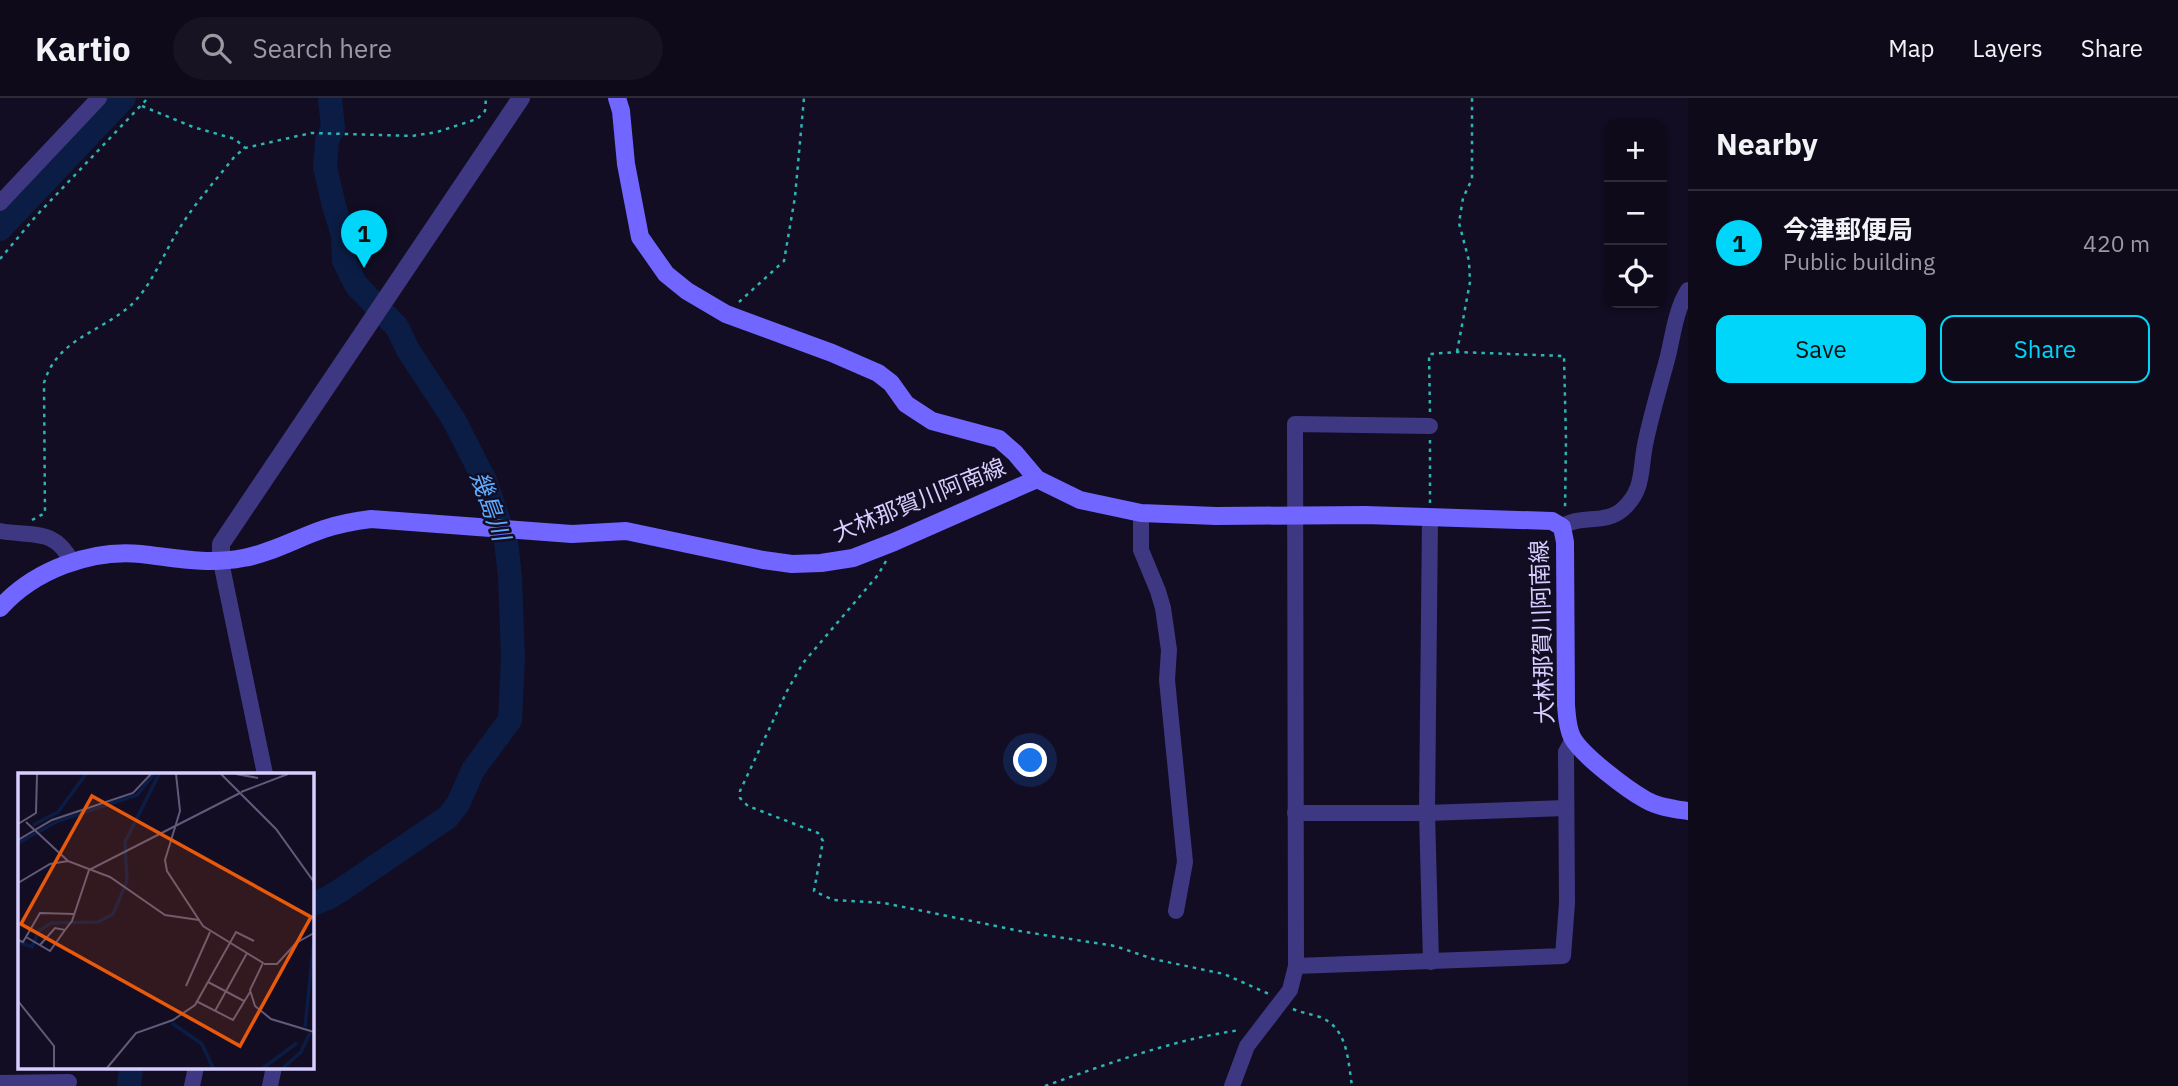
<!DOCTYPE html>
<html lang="en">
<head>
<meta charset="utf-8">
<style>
  body { margin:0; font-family:"IBM Plex Sans","Noto Sans JP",sans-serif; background:#171323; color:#f1f3f6 }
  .controls { position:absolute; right:21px; top:21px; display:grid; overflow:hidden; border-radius:14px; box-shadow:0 2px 5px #0004 }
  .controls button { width:63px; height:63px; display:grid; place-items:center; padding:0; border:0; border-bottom:2px solid #2e2b39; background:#0e0a1a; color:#f1f3f6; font:35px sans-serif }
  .you { position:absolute; left:1031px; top:663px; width:24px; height:24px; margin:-18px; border:5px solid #fff; border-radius:50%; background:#1a73e8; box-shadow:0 0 0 10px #1a73e833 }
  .badge { display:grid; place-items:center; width:46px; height:46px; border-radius:50%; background:#00d5fa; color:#111; font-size:23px; font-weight:700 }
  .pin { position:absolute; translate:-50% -58px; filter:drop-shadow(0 2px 4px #0008) }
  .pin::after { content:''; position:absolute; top:37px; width:24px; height:21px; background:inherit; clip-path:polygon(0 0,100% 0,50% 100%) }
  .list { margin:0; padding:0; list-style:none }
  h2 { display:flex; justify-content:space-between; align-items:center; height:91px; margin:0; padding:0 28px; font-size:30px }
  h2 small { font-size:23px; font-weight:400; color:#9b9aa2 }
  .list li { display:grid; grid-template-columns:46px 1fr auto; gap:21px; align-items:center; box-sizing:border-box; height:105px; padding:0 28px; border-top:2px solid #2e2b39 }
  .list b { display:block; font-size:26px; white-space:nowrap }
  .list p { margin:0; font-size:23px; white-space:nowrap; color:#9b9aa2 }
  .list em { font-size:23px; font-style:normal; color:#9b9aa2 }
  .actions { display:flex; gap:14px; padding:21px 28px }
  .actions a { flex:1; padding:16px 0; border:2px solid #00d5fa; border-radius:14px; text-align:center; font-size:24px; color:#00d5fa }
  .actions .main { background:#00d5fa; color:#111 }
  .icon { flex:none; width:38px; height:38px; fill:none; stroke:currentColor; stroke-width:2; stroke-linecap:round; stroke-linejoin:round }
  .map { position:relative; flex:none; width:1688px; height:988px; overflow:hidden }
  header { display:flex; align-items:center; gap:42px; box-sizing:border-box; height:98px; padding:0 35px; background:#0e0a1a; border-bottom:2px solid #2e2b39 }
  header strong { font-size:33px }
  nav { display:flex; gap:38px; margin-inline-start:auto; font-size:24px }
  .search { width:490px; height:63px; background:#171323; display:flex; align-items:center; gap:18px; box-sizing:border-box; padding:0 24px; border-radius:38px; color:#9b9aa2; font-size:26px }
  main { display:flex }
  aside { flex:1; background:#0e0a1a }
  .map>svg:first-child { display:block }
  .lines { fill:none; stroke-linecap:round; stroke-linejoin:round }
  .river { stroke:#0b1d44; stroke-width:24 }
  .path { stroke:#2db5b4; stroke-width:2.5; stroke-dasharray:3.5 5; stroke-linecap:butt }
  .minor { stroke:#3e3882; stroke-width:16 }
  .tertiary { stroke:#3e3882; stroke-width:18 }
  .secondary { stroke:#7166ff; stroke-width:18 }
  .labels { text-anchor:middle; stroke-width:5; stroke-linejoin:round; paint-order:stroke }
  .street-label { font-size:23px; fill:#d7cfff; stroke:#120d23 }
  .water-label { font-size:24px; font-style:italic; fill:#5dacff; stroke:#120d23 }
  .inset-river { fill:none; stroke:#0b1d44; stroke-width:3.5 }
  .inset-road { fill:none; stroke:#615b7b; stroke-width:2 }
  .view { fill:#e8590c; fill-opacity:0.15; stroke:#e8590c; stroke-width:3.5 }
  .inset-edge { fill:none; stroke:#d7cfff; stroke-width:3.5 }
</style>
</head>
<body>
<header>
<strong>Kartio</strong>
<div class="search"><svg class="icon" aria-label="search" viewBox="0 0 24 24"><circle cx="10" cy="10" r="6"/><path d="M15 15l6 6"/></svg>Search here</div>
<nav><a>Map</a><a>Layers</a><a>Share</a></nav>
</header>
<main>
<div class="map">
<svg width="1688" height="988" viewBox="0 0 1688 988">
  <rect width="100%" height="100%" fill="#120d23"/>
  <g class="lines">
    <g class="river">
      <polyline points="0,131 124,0"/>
      <polyline points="312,806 328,800 344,790 448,719 458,706 473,672 510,622 513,560 510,479 506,444 485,383 454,322 408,252 397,229 356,187 344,163 343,137 334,108 325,69 327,43 333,30 330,0"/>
      <polyline points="129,988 131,969"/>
    </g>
    <g class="path">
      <polyline points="142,8 193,29 235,41 245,50"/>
      <polyline points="0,161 36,118 148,0"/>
      <polyline points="739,204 784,163 795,99 804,0"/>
      <polyline points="1457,254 1470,184 1469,163 1459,125 1463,100 1472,81 1472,0"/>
      <polyline points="1430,314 1429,256 1457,254 1564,258 1566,342 1565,412"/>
      <polyline points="1430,342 1430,405"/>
      <path d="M 32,422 L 45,415 L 44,285 C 57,241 99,235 130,208 C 152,188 163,156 179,131 C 195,105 216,82 235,58 L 245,50 L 311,35 L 412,38 L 437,34 L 477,21 L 485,13 L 486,0"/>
      <polyline points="886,463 878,477 803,565 787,593 740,693 740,700 748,708 818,735 823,743 814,793 833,802 884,805 1025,834 1115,848 1153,861 1224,876 1269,896"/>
      <path d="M 1293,911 C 1302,915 1311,916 1320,919 C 1348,930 1348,963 1352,988"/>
      <path d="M 1045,988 C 1110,965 1172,942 1240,932"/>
    </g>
    <g class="minor">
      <polyline points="0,105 99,0"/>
      <polyline points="1141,415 1141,452 1158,493 1163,510 1169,552 1167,582 1185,764 1176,813"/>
      <polyline points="1430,419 1427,715 1431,864"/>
      <path d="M 1562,429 C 1579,416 1606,427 1623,411 C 1644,392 1640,373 1645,347 C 1651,317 1660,288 1668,258 C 1673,237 1676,211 1688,192"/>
      <path d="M 0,433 C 33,439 54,429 72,464"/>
      <polyline points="221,464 265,676"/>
      <polyline points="1295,715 1427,715 1565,710"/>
      <polyline points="1296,868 1563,858 1567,805 1566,654 1573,641"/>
      <polyline points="0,985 69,984"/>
      <polyline points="192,988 196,969"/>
      <polyline points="270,988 274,969"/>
      <polyline points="1232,988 1247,948 1290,892 1296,868 1295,326 1430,328"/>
    </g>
    <polyline class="tertiary" points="221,464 221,446 521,0"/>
    <g class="secondary">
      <path d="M 617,0 L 621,13 L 626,66 L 640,139 L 666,176 L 687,193 L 726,216 L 832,255 L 878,275 L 891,285 L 906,306 L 932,323 L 999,341 L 1015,355 L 1037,381 L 1080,402 L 1141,415 L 1216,418 L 1365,417 L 1552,423 L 1562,429 L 1565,444 L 1566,607 C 1567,618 1567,629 1572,639 C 1581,657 1628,692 1646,702 C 1658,709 1675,711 1688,713"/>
      <path d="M 0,510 C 34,472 91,451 141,456 C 176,460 208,467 243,460 C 272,455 297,440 324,431 C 339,426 355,423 371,421 L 572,436 L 626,433 L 763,462 L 792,466 L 821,465 L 853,460 L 894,444 L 1037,381"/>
    </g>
  </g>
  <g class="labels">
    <g class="street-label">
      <text transform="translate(919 402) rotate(-22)" y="8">大林那賀川阿南線</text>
      <text transform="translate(1542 534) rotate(-92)" y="8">大林那賀川阿南線</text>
    </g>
    <g class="water-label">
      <text transform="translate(490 408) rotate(70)" y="8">幾島川</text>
    </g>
  </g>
  <g transform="translate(18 675)">
    <rect width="296" height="296" fill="#120d23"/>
    <path class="inset-river" d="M 15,52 L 40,39 L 68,1M 0,70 L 40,48 L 119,22 L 136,1M 1,169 L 14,174 L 21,158 L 33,150 L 80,149 L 95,141 L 109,108 L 107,69 L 141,1M 154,250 L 184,271 L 195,295M 287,254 L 296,166M 245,295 L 279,270M 265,295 L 283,279 L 292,260"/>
    <path class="inset-road" d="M 158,1 L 162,38 L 147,87 L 149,98 L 185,153 L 245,190 L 232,217 L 237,233 L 253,246 L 296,259M 203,1 L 258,56 L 296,109M 218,1 L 240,5M 223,19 L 270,1M 8,49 L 50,88M 0,51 L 18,40 L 19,1M 0,67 L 34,47 L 115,20 L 133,1M 0,110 L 32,91 L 50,88 L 92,104 L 147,142 L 181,147M 8,164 L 32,178 L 47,157M 0,167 L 5,169 L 22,140 L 57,141M 22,172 L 37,155 L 47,157 L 54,148 L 71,97 L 222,20M 246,191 L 259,191 L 278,170 L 296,160M 190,209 L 226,228M 168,213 L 192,159M 0,228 L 36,273 L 36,295M 180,229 L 215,247 L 232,219M 197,238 L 229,180M 89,295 L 118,260 L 155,247 L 177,232 L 218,159 L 236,168"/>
    <path class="view" d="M 74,23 L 293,144 L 222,273 L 3,151 Z"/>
    <rect width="296" height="296" class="inset-edge"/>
  </g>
</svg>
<div class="controls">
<button>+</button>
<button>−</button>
<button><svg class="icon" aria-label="locate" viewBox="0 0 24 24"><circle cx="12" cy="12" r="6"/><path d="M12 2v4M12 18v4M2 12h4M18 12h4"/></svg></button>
</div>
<div class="you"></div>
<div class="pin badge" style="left:364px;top:170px">1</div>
</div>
<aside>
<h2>Nearby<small></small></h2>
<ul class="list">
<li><span class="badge">1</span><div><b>今津郵便局</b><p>Public building</p></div><em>420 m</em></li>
</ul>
<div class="actions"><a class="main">Save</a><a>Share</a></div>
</aside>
</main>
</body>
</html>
